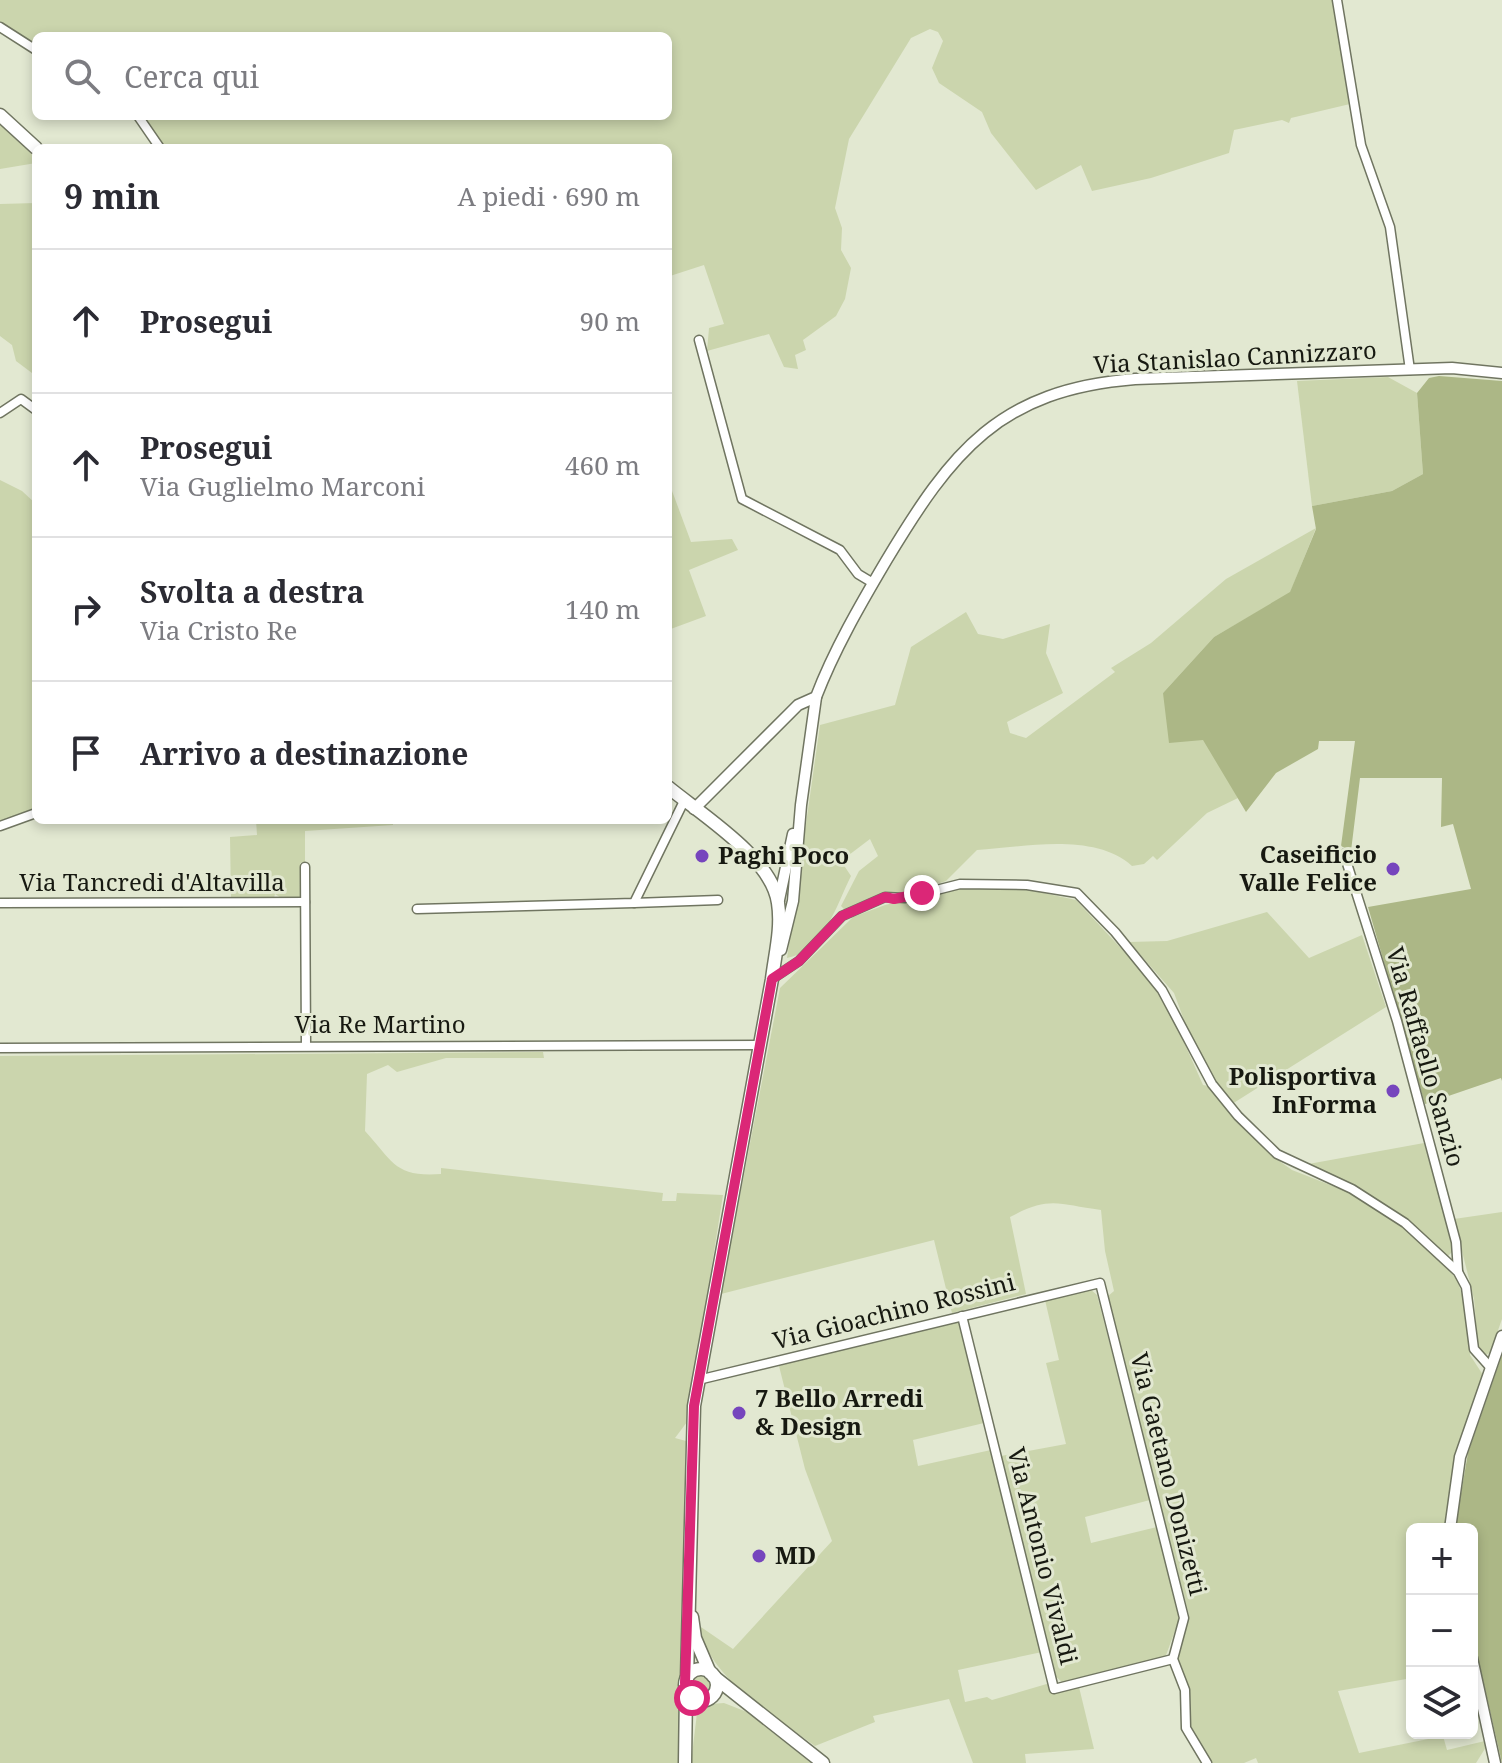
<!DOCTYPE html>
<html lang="it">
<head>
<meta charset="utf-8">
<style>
  body { margin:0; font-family:"Noto Serif",serif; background:#f2f2f3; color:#2b2b33 }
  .controls { position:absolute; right:24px; bottom:24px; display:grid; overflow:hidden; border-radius:12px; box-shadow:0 4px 12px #0003 }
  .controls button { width:72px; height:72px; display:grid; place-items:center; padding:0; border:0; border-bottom:2px solid #e1e1e2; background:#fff; color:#2b2b33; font:40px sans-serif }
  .stop { position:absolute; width:24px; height:24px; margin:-18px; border:6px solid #db2777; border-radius:50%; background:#fff }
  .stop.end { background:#db2777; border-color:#fff; box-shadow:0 2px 8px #0008 }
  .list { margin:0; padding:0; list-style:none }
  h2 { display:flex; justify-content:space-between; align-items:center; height:104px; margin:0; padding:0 32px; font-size:34px }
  h2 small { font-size:26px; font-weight:400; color:#7c7c81 }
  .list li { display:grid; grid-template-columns:52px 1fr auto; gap:24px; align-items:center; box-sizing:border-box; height:144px; padding:0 32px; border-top:2px solid #e1e1e2 }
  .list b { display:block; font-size:30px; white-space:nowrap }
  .list p { margin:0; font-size:26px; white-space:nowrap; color:#7c7c81 }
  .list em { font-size:26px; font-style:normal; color:#7c7c81 }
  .icon { flex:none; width:44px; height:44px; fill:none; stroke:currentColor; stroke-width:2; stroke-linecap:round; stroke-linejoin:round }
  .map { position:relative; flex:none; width:1502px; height:1763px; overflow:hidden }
  .search { position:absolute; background:#fff; box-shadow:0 4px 12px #0003; left:32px; top:32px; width:640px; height:88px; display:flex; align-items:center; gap:20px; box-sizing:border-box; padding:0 28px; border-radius:12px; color:#7c7c81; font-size:30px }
  .panel { position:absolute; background:#fff; box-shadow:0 4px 12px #0003; left:32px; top:144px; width:640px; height:680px; border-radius:12px }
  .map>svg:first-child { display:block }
  .green { fill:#cbd5ad }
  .forest { fill:#acb786 }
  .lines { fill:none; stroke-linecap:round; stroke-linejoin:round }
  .minor-casing { stroke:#707561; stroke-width:11 }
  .tertiary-casing { stroke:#707561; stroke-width:13 }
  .secondary-casing { stroke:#707561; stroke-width:15 }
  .minor { stroke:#fff; stroke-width:8 }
  .tertiary { stroke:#fff; stroke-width:10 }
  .secondary { stroke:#fff; stroke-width:12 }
  .route { stroke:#db2777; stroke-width:10 }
  .poi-dot { fill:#7645bd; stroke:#e2e8d1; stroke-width:3 }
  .labels { text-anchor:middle; stroke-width:6; stroke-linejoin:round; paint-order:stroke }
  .street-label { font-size:24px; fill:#171911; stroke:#e2e8d1 }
  .poi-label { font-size:24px; font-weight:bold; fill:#171911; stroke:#e2e8d1; text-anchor:start }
</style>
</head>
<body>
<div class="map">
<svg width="1502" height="1763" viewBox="0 0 1502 1763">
  <rect width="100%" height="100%" fill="#e2e8d1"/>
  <g class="green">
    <polygon points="0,0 1334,0 1350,104 1291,118 1289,123 1282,120 1234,130 1229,153 1151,178 1092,191 1081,165 1036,190 991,133 982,112 939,83 932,68 943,41 938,32 930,29 911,38 849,139 835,208 842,228 841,250 851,268 845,299 836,316 803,340 806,350 795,355 798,369 784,367 769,334 707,351 709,328 724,324 704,265 670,276 668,273 668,148 163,148 142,116 668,116 668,36 36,36 36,45 0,24"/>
    <polygon points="0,121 36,154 36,163 0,169"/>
    <polygon points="36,203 36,376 16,361 12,345 0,336 0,204"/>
    <polygon points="1388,377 1417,393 1423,474 1392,491 1312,506 1297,381"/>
    <polygon points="0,480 22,491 36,504 36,810 0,822"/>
    <polygon points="668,480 691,542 732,539 738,550 689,570 706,616 668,630"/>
    <path d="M 1316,528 L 1290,593 L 1214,637 L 1163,693 L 1211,748 L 1238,798 L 1207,813 L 1157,860 L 1153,856 L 1144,864 L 1132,866 C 1095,832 1023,847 977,850 L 946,881 L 904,895 L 882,893 L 846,911 L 841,906 L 859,871 L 878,856 L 870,839 L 841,861 L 851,876 C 836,906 824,951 787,958 L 820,725 L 895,705 L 911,647 L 966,612 L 978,634 L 1003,639 L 1050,624 L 1046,653 L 1063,693 L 1007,722 L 1010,733 L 1026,738 L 1115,672 L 1111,668 L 1151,643 L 1226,579 Z"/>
    <polygon points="256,820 393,820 393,825 305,831 305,862 300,863 301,898 281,898 275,894 274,898 231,898 230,837 257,835"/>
    <path d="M 960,887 L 1025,889 L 1076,900 L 1130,958 L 1168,1006 L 1203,1085 L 1208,1086 L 1240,1125 L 1275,1158 L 1292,1170 L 1348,1192 L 1385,1215 L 1409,1231 L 1457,1279 L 1468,1313 L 1470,1355 L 1483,1375 L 1454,1459 L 1444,1529 L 1412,1529 L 1412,1678 L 1338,1691 L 1359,1753 L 1443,1736 L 1447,1750 L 1485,1741 L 1486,1747 L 1476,1763 L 1258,1763 L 1256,1758 L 1244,1763 L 1212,1763 L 1190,1727 L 1176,1657 L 1189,1615 L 1107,1297 L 1114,1291 L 1105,1251 L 1101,1210 C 1059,1205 1051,1195 1010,1217 L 1026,1294 L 952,1313 L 934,1240 L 721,1294 L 780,988 L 853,917 L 885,905 Z"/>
    <polygon points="1267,912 1309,958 1362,935 1386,1007 1232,1104 1197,1055 1174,993 1129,942 1167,941"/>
    <path d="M 543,1052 L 544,1058 L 446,1058 L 397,1072 L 388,1065 L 367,1074 L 365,1131 C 394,1163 395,1177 441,1174 L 441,1168 L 663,1193 L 662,1201 L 676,1201 L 677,1193 L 723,1195 L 687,1422 L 675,1438 L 686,1441 L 678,1763 L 0,1763 L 0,1056 Z"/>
    <path d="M 1424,1143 L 1452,1241 L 1452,1252 L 1447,1257 C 1400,1215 1361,1190 1303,1165 Z"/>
    <polygon points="1502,1212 1502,1319 1490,1353 1483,1356 1478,1347 1474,1299 1454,1219"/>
    <polygon points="1090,1289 1097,1295 1150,1500 1085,1517 1091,1543 1157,1527 1180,1617 1165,1658 1063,1683 1054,1675 1001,1456 1066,1444 1046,1363 1059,1360 1045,1300"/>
    <path d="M 958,1319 L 984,1423 L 913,1440 L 918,1466 L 991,1450 L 1042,1652 L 958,1670 L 965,1702 L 987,1697 L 992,1700 L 1050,1683 L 1052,1692 L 1079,1687 L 1094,1749 L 1025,1754 L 1026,1763 L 973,1763 L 949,1699 L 873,1716 L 875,1722 L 815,1746 C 773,1714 710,1680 698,1625 L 733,1649 L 832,1541 L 805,1469 L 779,1366 Z"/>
    <circle cx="701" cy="1685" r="10"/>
    <polygon points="724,1703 747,1712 811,1763 691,1763 697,1713 711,1704"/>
  </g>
  <g class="forest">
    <polygon points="1439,376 1502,381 1502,1081 1501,1078 1425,1104 1368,907 1471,889 1453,824 1441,827 1442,778 1360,778 1351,851 1341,846 1355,741 1319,741 1318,749 1276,773 1246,812 1203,740 1169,743 1163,693 1214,637 1290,592 1316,529 1312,506 1392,491 1423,474 1417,393 1429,378"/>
    <polygon points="1502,1355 1502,1763 1472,1632 1472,1529 1455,1529 1468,1453"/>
  </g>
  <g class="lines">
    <g class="minor-casing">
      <g id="minor">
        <polyline points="1337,0 1361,145 1390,227 1410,370"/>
        <polyline points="0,27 36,50"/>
        <polyline points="138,116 160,148"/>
        <polyline points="699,340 742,499 840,550 858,574 873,583"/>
        <polyline points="0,413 21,399 36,410"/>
        <polyline points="0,826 36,813"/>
        <polyline points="1344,854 1397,1021 1456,1242 1458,1271"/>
        <polyline points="305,867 306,1045"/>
        <polyline points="0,903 305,902"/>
        <polyline points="634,903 718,900"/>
        <polyline points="417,909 634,903 684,801"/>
        <polyline points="772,979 799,961 842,916 885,897 905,898 960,884 1027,885 1077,893 1115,932 1162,990 1212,1084 1238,1116 1277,1154 1352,1189 1405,1223 1458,1272 1466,1287 1474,1349 1491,1368"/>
        <polyline points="0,1048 759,1045"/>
        <polyline points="962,1316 1054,1689 1173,1659"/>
        <polyline points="698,1380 1100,1283 1184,1618 1173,1659 1185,1690 1186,1728 1207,1763"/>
      </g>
    </g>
    <g class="tertiary-casing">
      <g id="tertiary">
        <path d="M 694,809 L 798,705 L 816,697 C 834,650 860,605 886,561 C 952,451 999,390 1135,379 L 1452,368 L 1502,373"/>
        <polyline points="779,900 793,834"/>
        <polyline points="781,950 793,901 801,805 816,697"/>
        <polyline points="1450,1529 1460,1457 1502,1336"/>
        <polyline points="1472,1658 1495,1763"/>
      </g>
    </g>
    <g class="secondary-casing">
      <g id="secondary">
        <polyline points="0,115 36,148"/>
        <path d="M 668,787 C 702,815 772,858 778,903 C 782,928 775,954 772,979 L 694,1406 L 687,1678"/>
        <polyline points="692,1617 695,1638 710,1673"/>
        <circle cx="701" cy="1685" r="16"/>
        <polyline points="713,1676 823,1763"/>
        <polyline points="685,1763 686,1690"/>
      </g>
    </g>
    <use href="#minor" class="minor"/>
    <use href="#tertiary" class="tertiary"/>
    <use href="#secondary" class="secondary"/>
  </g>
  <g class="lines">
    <polyline class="route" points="692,1698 685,1683 694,1406 772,979 799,961 842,916 885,897 894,899 922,893"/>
  </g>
  <g class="poi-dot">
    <circle cx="702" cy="856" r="8"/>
    <circle cx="1393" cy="869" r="8"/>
    <circle cx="1393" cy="1091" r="8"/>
    <circle cx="739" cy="1413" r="8"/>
    <circle cx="759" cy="1556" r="8"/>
  </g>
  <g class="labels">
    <g class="street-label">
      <text transform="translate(1235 358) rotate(-3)" y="8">Via Stanislao Cannizzaro</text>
      <text x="152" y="891">Via Tancredi d'Altavilla</text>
      <text x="380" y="1033">Via Re Martino</text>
      <text transform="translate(1425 1057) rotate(74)" y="8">Via Raffaello Sanzio</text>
      <text transform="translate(894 1312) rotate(-14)" y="8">Via Gioachino Rossini</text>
      <text transform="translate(1168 1474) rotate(76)" y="8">Via Gaetano Donizetti</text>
      <text transform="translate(1042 1556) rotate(76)" y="8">Via Antonio Vivaldi</text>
    </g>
    <g class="poi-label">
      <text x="1377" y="863" text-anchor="end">Caseificio<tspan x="1377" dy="28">Valle Felice</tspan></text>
      <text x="718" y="864">Paghi Poco</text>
      <text x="1377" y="1085" text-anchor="end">Polisportiva<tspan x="1377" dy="28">InForma</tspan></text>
      <text x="755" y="1407">7 Bello Arredi<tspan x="755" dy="28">&amp; Design</tspan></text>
      <text x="775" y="1564">MD</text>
    </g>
  </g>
</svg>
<div class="controls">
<button>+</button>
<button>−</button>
<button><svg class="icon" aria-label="layers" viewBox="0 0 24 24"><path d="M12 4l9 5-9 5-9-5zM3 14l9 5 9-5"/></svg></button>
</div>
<div class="stop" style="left:692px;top:1698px"></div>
<div class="stop end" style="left:922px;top:893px"></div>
<div class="search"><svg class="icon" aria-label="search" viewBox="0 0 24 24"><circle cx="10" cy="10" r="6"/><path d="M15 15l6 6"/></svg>Cerca qui</div>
<section class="panel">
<h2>9 min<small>A piedi · 690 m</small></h2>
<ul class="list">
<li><svg class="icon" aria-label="ahead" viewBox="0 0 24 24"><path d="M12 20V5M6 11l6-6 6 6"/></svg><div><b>Prosegui</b></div><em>90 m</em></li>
<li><svg class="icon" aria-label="ahead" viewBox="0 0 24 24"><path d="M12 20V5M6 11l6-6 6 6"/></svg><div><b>Prosegui</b><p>Via Guglielmo Marconi</p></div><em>460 m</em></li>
<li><svg class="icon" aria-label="right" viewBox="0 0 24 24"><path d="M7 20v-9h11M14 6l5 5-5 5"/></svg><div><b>Svolta a destra</b><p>Via Cristo Re</p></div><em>140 m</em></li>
<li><svg class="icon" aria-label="arrive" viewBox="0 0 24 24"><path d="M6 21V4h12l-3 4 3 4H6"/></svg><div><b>Arrivo a destinazione</b></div></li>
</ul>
</section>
</div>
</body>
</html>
